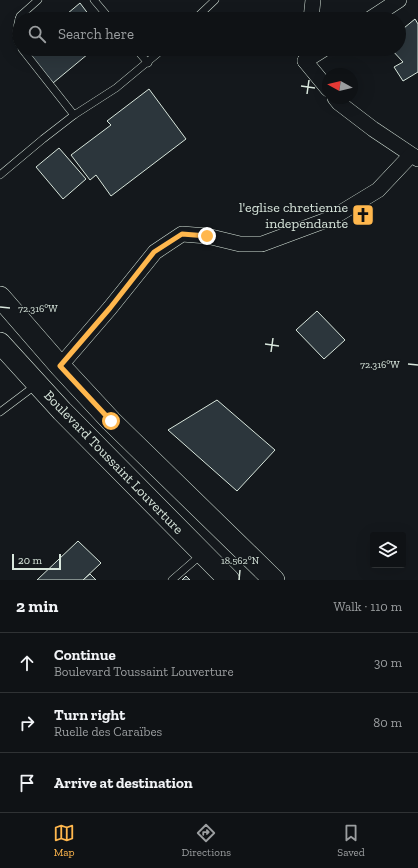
<!DOCTYPE html>
<html lang="en">
<head>
<meta charset="utf-8">
<style>
  body { margin:0; font-family:"Zilla Slab",serif; background:#1d2022; color:#f1f3f6 }
  .controls { position:absolute; right:12px; bottom:12px; display:grid; overflow:hidden; border-radius:4px; box-shadow:0 4px 16px #0002 }
  .controls button { width:36px; height:36px; display:grid; place-items:center; padding:0; border:0; border-bottom:1px solid #2f3234; background:#0f1215; color:#f1f3f6; font:20px sans-serif }
  .compass { position:absolute; left:322px; top:68px; width:36px; height:36px; border-radius:50%; background:#0f1215; box-shadow:0 4px 16px #0002; rotate:278deg }
  .scale { position:absolute; left:12px; bottom:10px; width:49px; box-sizing:border-box; padding-left:4px; border:2px solid #d8e6dc; border-top:0; font-size:11px; line-height:14px; white-space:nowrap; color:#d8e6dc; -webkit-text-stroke:3px #14181c; paint-order:stroke }
  .stop { position:absolute; width:12px; height:12px; margin:-9px; border:3px solid #ffb74d; border-radius:50%; background:#fff }
  .stop.end { background:#ffb74d; border-color:#fff; box-shadow:0 1px 4px #0008 }
  .list { margin:0; padding:0; list-style:none }
  h2 { display:flex; justify-content:space-between; align-items:center; height:52px; margin:0; padding:0 16px; font-size:17px }
  h2 small { font-size:13px; font-weight:400; color:#9b9ea0 }
  .list li { display:grid; grid-template-columns:26px 1fr auto; gap:12px; align-items:center; box-sizing:border-box; height:60px; padding:0 16px; border-top:1px solid #2f3234 }
  .list b { display:block; font-size:15px; white-space:nowrap }
  .list p { margin:0; font-size:13px; white-space:nowrap; color:#9b9ea0 }
  .list em { font-size:13px; font-style:normal; color:#9b9ea0 }
  .icon { flex:none; width:22px; height:22px; fill:none; stroke:currentColor; stroke-width:2; stroke-linecap:round; stroke-linejoin:round }
  .map { position:relative; flex:none; width:418px; height:580px; overflow:hidden }
  .search { position:absolute; background:#0f1215; box-shadow:0 4px 16px #0002; left:12px; right:12px; top:12px; height:44px; display:flex; align-items:center; gap:10px; box-sizing:border-box; padding:0 14px; border-radius:22px; color:#9b9ea0; font-size:15px }
  .sheet { height:232px; background:#0f1215 }
  nav { display:flex; justify-content:space-around; align-items:center; box-sizing:border-box; height:56px; border-top:1px solid #2f3234; background:#0f1215; font-size:11px; color:#9b9ea0 }
  nav a { display:grid; justify-items:center; gap:2px }
  nav .on { color:#ffb74d }
  .map>svg:first-child { display:block }
  .building { fill:#2c363c; stroke:#d8e6dc }
  .lines { fill:none; stroke-linecap:round; stroke-linejoin:round }
  .service-casing { stroke:#d8e6dc; stroke-width:8 }
  .minor-casing { stroke:#d8e6dc; stroke-width:16 }
  .secondary-casing { stroke:#d8e6dc; stroke-width:22 }
  .service { stroke:#14181c; stroke-width:7 }
  .minor { stroke:#14181c; stroke-width:15 }
  .secondary { stroke:#14181c; stroke-width:21 }
  .route { stroke:#ffb74d; stroke-width:5 }
  .ticks { fill:none; stroke:#d8e6dc; stroke-width:1.5 }
  .labels { text-anchor:middle; stroke-width:3; stroke-linejoin:round; paint-order:stroke }
  .poi-label { font-size:14px; fill:#d8e6dc; stroke:#14181c; text-anchor:end }
  .street-label { font-size:14px; fill:#d8e6dc; stroke:#14181c }
  .ticks-label { font-size:10px; text-anchor:middle; fill:#d8e6dc; stroke:#14181c; stroke-width:3; stroke-linejoin:round; paint-order:stroke }
</style>
</head>
<body>
<div class="map">
<svg width="418" height="580" viewBox="0 0 418 580">
  <rect width="100%" height="100%" fill="#14181c"/>
  <g class="building">
    <polygon points="80,3 92,19 61,19"/>
    <polygon points="415,19 418,24 418,72 403,81 394,67 403,62 391,49 399,49 399,32"/>
    <polygon points="25,49 94,49 53,83"/>
    <polygon points="149,89 186,139 111,196 96,175 90,180 71,155 111,125 107,121"/>
    <polygon points="59,148 86,179 63,199 36,167"/>
    <polygon points="317,311 345,340 324,359 296,330"/>
    <polygon points="217,400 275,450 237,491 168,430"/>
    <polygon points="78,541 101,563 83,580 37,580"/>
    <polygon points="90,574 96,580 83,580"/>
    <polygon points="186,576 190,580 182,580"/>
  </g>
  <g class="lines">
    <g class="service-casing">
      <g id="service">
        <polyline points="94,0 110,19"/>
        <polyline points="19,19 20,16 38,0"/>
        <path d="M 19,19 C 17,27 15,36 19,43"/>
        <polyline points="195,19 215,0"/>
        <polyline points="22,49 74,115"/>
        <polyline points="136,49 148,63"/>
        <polyline points="0,175 43,139 74,115 116,88 163,49"/>
        <polyline points="0,412 36,385"/>
        <polyline points="172,580 202,554"/>
      </g>
    </g>
    <g class="minor-casing">
      <g id="minor">
        <polyline points="311,19 313,0"/>
        <polyline points="370,19 399,0"/>
        <polyline points="305,61 328,89"/>
        <polyline points="305,61 324,49"/>
        <polyline points="335,98 339,103 373,129 418,159"/>
        <polyline points="60,366 110,308 155,252 182,234 207,236 240,244 262,244 332,218 378,190 411,155"/>
      </g>
    </g>
    <g class="secondary-casing">
      <g id="secondary">
        <polyline points="0,297 60,366 111,421 274,580"/>
        <polyline points="0,343 62,411 229,580"/>
      </g>
    </g>
    <use href="#service" class="service"/>
    <use href="#minor" class="minor"/>
    <use href="#secondary" class="secondary"/>
  </g>
  <g class="lines">
    <polyline class="route" points="111,421 60,366 110,308 154,252 182,234 207,236"/>
  </g>
  <path class="ticks" d="M 301,86 L 315,88M 307,94 L 309,80M 0,307 L 10,308M 265,344 L 279,346M 271,352 L 273,338M 408,364 L 418,365M 239,580 L 240,570"/>
  <defs>
    <g id="church-square" transform="scale(1.15)"><rect x="-9" y="-9" width="18" height="18" rx="4" fill="#ffb74d" stroke="#14181c"/><path d="M-1.2-6h2.4v3.5h3.3v2.4h-3.3V6h-2.4V-.1h-3.3v-2.4h3.3Z" fill="#111"/></g>
  </defs>
  <g fill-rule="evenodd">
    <use href="#church-square" x="363" y="215"/>
  </g>
  <g class="labels">
    <g class="poi-label">
      <text x="348" y="212">l'eglise chretienne<tspan x="348" dy="16">independante</tspan></text>
    </g>
    <g class="street-label">
      <text transform="translate(114 462) rotate(46)" y="5">Boulevard Toussaint Louverture</text>
    </g>
  </g>
  <g class="ticks-label">
    <text x="38" y="312">72.316°W</text>
    <text x="380" y="368">72.316°W</text>
    <text x="240" y="564">18.562°N</text>
  </g>
</svg>
<div class="controls">
<button><svg class="icon" aria-label="layers" viewBox="0 0 24 24"><path d="M12 4l9 5-9 5-9-5zM3 14l9 5 9-5"/></svg></button>
</div>
<svg class="compass" viewBox="-18 -18 36 36"><path d="M0-13l5 13h-10z" fill="#e53935"/><path d="M0 13l5-13h-10z" fill="#9b9ea0"/></svg>
<div class="scale">20 m</div>
<div class="stop" style="left:111px;top:421px"></div>
<div class="stop end" style="left:207px;top:236px"></div>
<div class="search"><svg class="icon" aria-label="search" viewBox="0 0 24 24"><circle cx="10" cy="10" r="6"/><path d="M15 15l6 6"/></svg>Search here</div>
</div>
<section class="sheet">
<h2>2 min<small>Walk · 110 m</small></h2>
<ul class="list">
<li><svg class="icon" aria-label="ahead" viewBox="0 0 24 24"><path d="M12 20V5M6 11l6-6 6 6"/></svg><div><b>Continue</b><p>Boulevard Toussaint Louverture</p></div><em>30 m</em></li>
<li><svg class="icon" aria-label="right" viewBox="0 0 24 24"><path d="M7 20v-9h11M14 6l5 5-5 5"/></svg><div><b>Turn right</b><p>Ruelle des Caraïbes</p></div><em>80 m</em></li>
<li><svg class="icon" aria-label="arrive" viewBox="0 0 24 24"><path d="M6 21V4h12l-3 4 3 4H6"/></svg><div><b>Arrive at destination</b></div></li>
</ul>
</section>
<nav>
<a class="on"><svg class="icon" aria-label="map" viewBox="0 0 24 24"><path d="M3 6l6-2 6 2 6-2v14l-6 2-6-2-6 2zM9 4v14M15 6v14"/></svg>Map</a>
<a><svg class="icon" aria-label="directions" viewBox="0 0 24 24"><path d="M12 3l9 9-9 9-9-9zM9 14v-3h6M13 9l2 2-2 2"/></svg>Directions</a>
<a><svg class="icon" aria-label="saved" viewBox="0 0 24 24"><path d="M7 4h10v16l-5-4-5 4z"/></svg>Saved</a>
</nav>
</body>
</html>
